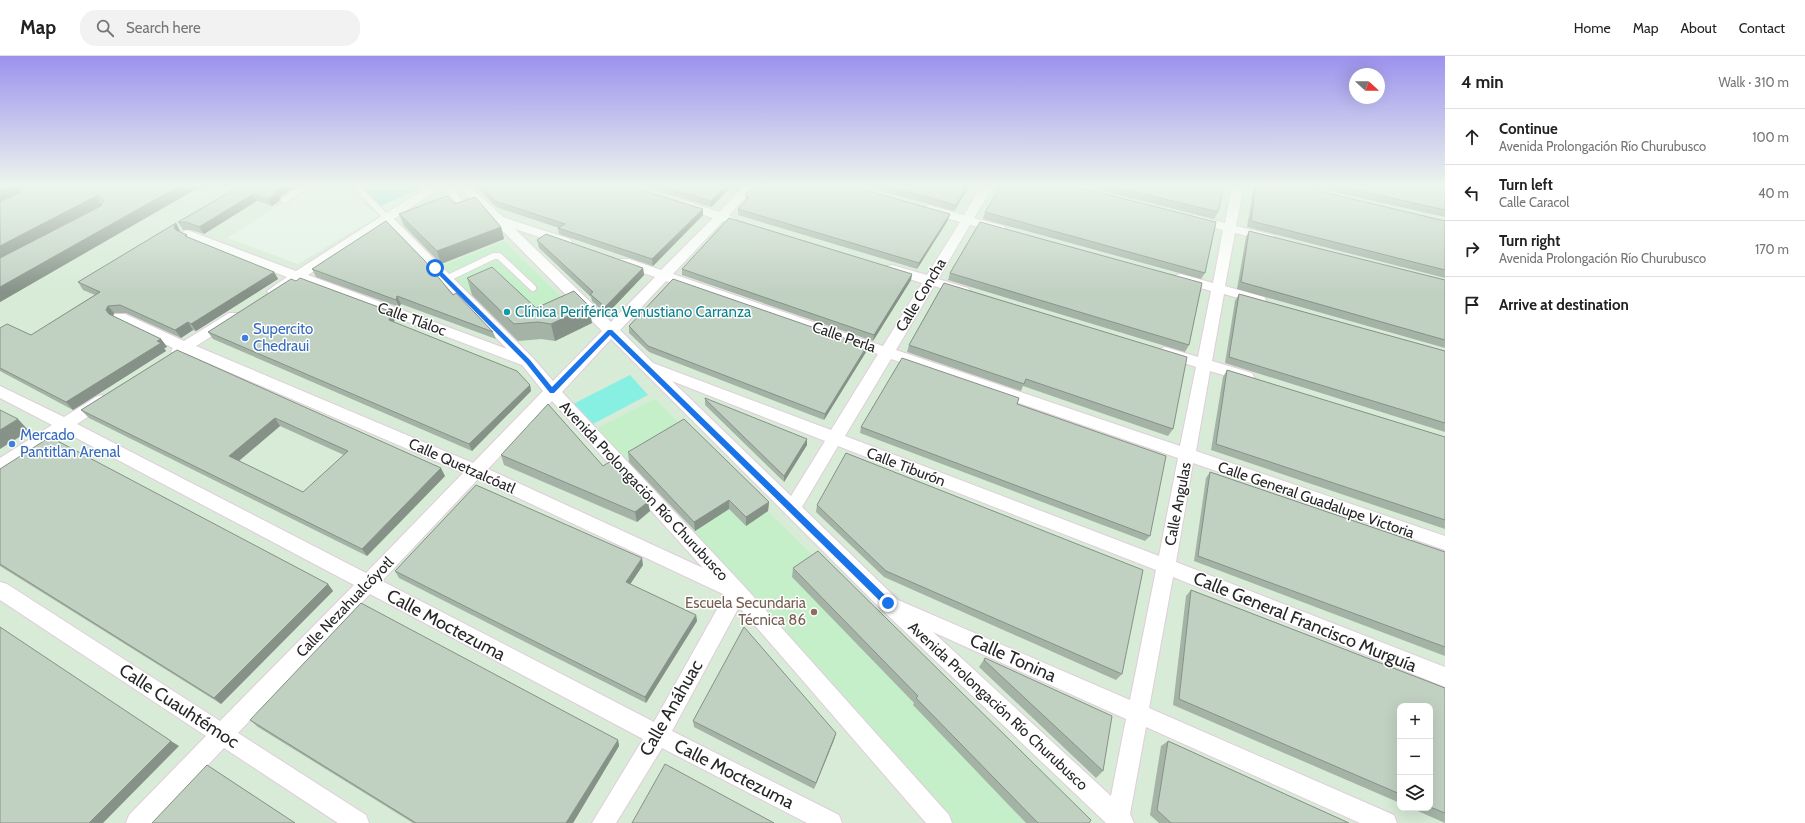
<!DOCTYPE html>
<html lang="en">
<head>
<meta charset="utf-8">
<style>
  body { margin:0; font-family:Cabin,sans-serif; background:#f2f2f2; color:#222 }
  .controls { position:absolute; right:12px; bottom:12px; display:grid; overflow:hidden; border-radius:8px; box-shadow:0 4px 16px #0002 }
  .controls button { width:36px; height:36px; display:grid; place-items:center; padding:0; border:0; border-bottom:1px solid #e0e0e0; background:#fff; color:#222; font:20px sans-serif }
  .compass { position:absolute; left:1349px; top:12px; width:36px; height:36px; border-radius:50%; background:#fff; box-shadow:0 4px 16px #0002; rotate:111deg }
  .stop { position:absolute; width:12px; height:12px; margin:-9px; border:3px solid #1a73e8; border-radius:50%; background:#fff }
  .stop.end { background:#1a73e8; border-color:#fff; box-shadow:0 1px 4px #0008 }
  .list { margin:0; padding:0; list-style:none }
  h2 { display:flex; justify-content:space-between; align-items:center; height:52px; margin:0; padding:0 16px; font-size:17px }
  h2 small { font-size:13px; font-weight:400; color:#767676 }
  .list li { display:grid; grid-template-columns:26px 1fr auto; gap:12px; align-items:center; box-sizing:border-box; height:56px; padding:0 16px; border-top:1px solid #e0e0e0 }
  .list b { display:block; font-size:15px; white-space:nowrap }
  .list p { margin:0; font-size:13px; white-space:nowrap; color:#767676 }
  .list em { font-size:13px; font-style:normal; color:#767676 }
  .icon { flex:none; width:22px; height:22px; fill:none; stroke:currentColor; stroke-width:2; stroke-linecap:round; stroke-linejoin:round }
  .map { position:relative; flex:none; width:1445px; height:767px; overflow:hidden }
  header { display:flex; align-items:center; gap:24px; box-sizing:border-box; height:56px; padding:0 20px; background:#fff; border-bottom:1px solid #e0e0e0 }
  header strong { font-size:19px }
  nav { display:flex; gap:22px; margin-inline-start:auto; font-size:14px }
  .search { width:280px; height:36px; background:#f2f2f2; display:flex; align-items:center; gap:10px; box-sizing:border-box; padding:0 14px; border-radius:16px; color:#767676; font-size:15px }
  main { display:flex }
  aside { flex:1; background:#fff }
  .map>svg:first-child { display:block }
  .education { fill:#c4efc9 }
  .green { fill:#8edee7 }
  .pitch { fill:#88f0e2 }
  .plaza { fill:#e5f3e6 }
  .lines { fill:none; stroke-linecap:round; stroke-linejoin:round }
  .service-casing { stroke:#e2ccdc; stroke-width:8 }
  .minor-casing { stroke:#e2ccdc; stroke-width:2 }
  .service { stroke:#fff; stroke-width:6 }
  .minor { fill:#fff; fill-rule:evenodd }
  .wall { fill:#a5b3a6; fill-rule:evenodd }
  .shaded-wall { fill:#869287 }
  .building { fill:#c0d0c1; stroke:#869287; fill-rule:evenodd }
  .route { fill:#1a73e8 }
  .culture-dot { fill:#0f9aa8; stroke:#fff; stroke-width:1.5 }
  .shop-dot { fill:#3f7fe0; stroke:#fff; stroke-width:1.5 }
  .education-dot { fill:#8d6e63; stroke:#fff; stroke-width:1.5 }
  .labels { text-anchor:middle; stroke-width:3; stroke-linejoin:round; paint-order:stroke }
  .street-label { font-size:15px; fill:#272727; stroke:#fff }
  .culture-label { font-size:15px; fill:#0d838f; stroke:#fff; text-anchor:start }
  .shop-label { font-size:15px; fill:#366cbe; stroke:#fff; text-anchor:start }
  .education-label { font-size:15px; fill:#785e54; stroke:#fff; text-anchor:end }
  .near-street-label { font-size:18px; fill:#272727; stroke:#fff }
</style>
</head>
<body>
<header>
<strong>Map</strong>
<div class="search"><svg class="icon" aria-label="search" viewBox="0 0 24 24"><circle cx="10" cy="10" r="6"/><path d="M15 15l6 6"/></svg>Search here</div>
<nav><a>Home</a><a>Map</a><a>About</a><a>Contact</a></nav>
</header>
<main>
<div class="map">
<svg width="1445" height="767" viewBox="0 0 1445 767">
  <rect width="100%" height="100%" fill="#d7ebd7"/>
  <g class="education">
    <polygon points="504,185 571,251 588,269 555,285 542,283 516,286 506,278 442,210"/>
    <polygon points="655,343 1081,767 949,767 594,374"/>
  </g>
  <polygon class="green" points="361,129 427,129 380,151"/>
  <polygon class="pitch" points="630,319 648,339 593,368 573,348"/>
  <polygon class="plaza" points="311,129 345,129 371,155 427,129 431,129 298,208 227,182"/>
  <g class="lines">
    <g class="service-casing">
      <g id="service">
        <polyline points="355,129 387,162"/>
        <polyline points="454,129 450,134 458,144"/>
        <polyline points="284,144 308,129"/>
        <polyline points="446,223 494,200 499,200 533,232"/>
      </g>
    </g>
    <g class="minor-casing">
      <path id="minor" d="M 430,129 L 444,129 L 394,163 L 533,302 L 553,325 L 602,275 L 457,129 L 469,129 L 503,161 L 570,183 L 572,186 L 570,189 L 566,190 L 515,173 L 611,266 L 655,221 L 619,209 L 618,206 L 619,203 L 629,203 L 661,214 L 713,162 L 678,151 L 676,148 L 678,145 L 682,144 L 719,156 L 745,129 L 757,129 L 729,159 L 736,163 L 734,166 L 723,165 L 673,218 L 883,290 L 922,227 L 887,216 L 886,213 L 887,210 L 892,209 L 927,219 L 960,166 L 924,156 L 922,153 L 928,149 L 964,159 L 982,129 L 994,129 L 974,162 L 1004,170 L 1006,173 L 1000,177 L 970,169 L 938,223 L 968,232 L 970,235 L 968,238 L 963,239 L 934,230 L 896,294 L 1180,390 L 1196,311 L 1160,299 L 1158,296 L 1160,293 L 1165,291 L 1198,301 L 1211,235 L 1176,225 L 1174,222 L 1176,219 L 1181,218 L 1213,227 L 1223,174 L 1190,166 L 1188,163 L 1194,159 L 1225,167 L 1232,129 L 1244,129 L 1236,170 L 1273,179 L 1275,182 L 1269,186 L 1235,177 L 1225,230 L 1264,241 L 1266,244 L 1264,247 L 1259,248 L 1224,238 L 1212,305 L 1252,317 L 1254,321 L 1252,325 L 1247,326 L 1210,315 L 1196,395 L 1445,480 L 1445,494 L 1193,407 L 1176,506 L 1445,611 L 1445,631 L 1173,521 L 1149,652 L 1394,759 L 1397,767 L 1360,767 L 1146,671 L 1130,758 L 1134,767 L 1106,767 L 881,553 L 611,283 L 562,336 L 744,530 L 949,759 L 952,767 L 926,767 L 739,551 L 672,675 L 839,759 L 842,767 L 807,767 L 662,692 L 616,767 L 592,767 L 643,683 L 370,538 L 238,677 L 366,759 L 369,767 L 338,767 L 224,692 L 153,767 L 126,767 L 129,759 L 206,680 L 0,544 L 0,526 L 7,528 L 220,665 L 354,529 L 65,376 L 6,415 L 0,416 L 0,402 L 52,369 L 0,342 L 0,330 L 64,361 L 96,341 L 101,339 L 106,341 L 109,345 L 106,349 L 77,368 L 366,517 L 463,417 L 185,297 L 178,300 L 173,298 L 171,295 L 173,292 L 115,264 L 113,261 L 115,258 L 125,258 L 184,285 L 229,257 L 239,257 L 241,260 L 239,263 L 196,290 L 473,407 L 543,335 L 522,309 L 299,225 L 279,238 L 269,238 L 267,235 L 287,221 L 182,181 L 180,178 L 186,174 L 190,175 L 296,215 ZM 386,168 L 507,293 L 308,219 ZM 666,225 L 878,298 L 831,374 L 653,307 L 620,274 ZM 891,303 L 1178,402 L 1159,500 L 845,380 ZM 672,325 L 825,385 L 791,440 ZM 552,345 L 703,512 L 488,413 ZM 838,390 L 1156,514 L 1130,644 L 898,544 L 802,451 ZM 478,423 L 725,539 L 654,666 L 382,525 ZM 933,576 L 1126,663 L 1111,740 Z"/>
    </g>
    <use href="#service" class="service"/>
    <use href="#minor" class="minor"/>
  </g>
  <g class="wall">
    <polygon points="0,129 203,129 0,246"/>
    <polygon points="242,129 299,129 281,140 279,145 272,150 257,145 204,178 191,174 183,174 178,166"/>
    <polygon points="474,129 624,129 703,153 703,159 653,210 559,178 558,172 559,172 496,151"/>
    <polygon points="638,129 744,129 736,136 731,131 711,151"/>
    <polygon points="859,129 970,129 954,155"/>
    <polygon points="1079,129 1224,129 1218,156 1214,163"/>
    <polygon points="1254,129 1293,129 1445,165 1445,222 1247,171"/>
    <polygon points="1303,129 1445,129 1445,161"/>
    <polygon points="745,138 948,164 917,213 738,159 738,153 746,144"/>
    <polygon points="455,148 501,171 504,183 441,208 404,170 399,158"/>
    <polygon points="985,156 1205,217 1201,223 983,163"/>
    <polygon points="176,167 180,175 180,176 189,182 274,216 278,223 196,275 193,274 181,282 126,257 114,257 113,260 161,283 167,291 164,292 166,295 73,354 0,315 0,272 31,279 95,239 83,234 78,226"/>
    <polygon points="1249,175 1445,224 1445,292 1237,233 1246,181"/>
    <polygon points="537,184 643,212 644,219 606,259 592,245 591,241 539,192"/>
    <polygon points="312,213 453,239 493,276 496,283 401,248 399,251 316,221"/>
    <polygon points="682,213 912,218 911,224 873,285 682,219"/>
    <polygon points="950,217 1189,289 1185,296 948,224"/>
    <polygon points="467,222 536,252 592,267 555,285 541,283 518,285 472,239"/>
    <polygon points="296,225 392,256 395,263 393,266 530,329 531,335 472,395 213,283 208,276"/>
    <polygon points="944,227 1173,373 1168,380 1023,330 1021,335 907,296 909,289"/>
    <polygon points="1239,238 1445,295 1445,376 1225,307 1235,245"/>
    <polygon points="629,270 867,290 866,296 824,364 649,296 629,277"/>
    <path d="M 177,294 L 445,420 L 367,500 L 89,362 L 81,354 ZM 280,370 L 344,399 L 303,436 L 239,405 Z"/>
    <polygon points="1227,314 1445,381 1445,473 1211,394 1223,321"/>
    <polygon points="705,343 807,389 784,426 705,349"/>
    <polygon points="1017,348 1150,480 1145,485 860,377 861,371"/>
    <polygon points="628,396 769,446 768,455 746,470 729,453 695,475 629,406"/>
    <polygon points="501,399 603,410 650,455 637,466 504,409"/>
    <polygon points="0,413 328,528 333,535 221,648 0,510"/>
    <polygon points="1210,416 1445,496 1445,600 1194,505 1206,422"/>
    <polygon points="817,449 1122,618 1116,624 884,521 816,456"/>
    <polygon points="643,509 630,528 696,559 697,565 646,647 399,522 395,515"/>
    <polygon points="793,512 1089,767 1026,767 913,649 914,647 792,521"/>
    <polygon points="1191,534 1445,632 1445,767 1411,752 1430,752 1430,650 1400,650 1400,747 1173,649 1186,540"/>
    <polygon points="985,602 1103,715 1096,722 979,611"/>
    <polygon points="250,664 618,684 619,690 573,767 413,767 258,671"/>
    <polygon points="693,665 836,677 834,684 814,733 694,671"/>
    <polygon points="1168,685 1349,767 1159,767 1150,759 1161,690"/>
  </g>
  <g class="shaded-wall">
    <polygon points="14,129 17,129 24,138 0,148 0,135"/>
    <polygon points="181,129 203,129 0,246 0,231"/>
    <polygon points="285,129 299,129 281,140 279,145 272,150 268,143 278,133"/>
    <polygon points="727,129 731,129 731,131 711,151 711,145"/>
    <polygon points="736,129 744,129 736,136"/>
    <polygon points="968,129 970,129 954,155 956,149"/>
    <polygon points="253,138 257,145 204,178 199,171"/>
    <polygon points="96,140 102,150 0,204 0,190"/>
    <polygon points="703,153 703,159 653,210 652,203"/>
    <polygon points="950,158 948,164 917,213 919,207"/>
    <polygon points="176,167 180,175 179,179 174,171"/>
    <polygon points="501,171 504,183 441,208 437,195"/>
    <polygon points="643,212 644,219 606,259 605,251"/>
    <polygon points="274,216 278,223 196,275 191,268"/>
    <polygon points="912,218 911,224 873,285 874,279"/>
    <polygon points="397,240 401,248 399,251 396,244"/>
    <polygon points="108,250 114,257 112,262 106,254"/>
    <polygon points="589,250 592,267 555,285 551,268"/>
    <polygon points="392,256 395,263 392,271 389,264"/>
    <polygon points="188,266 193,274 181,282 175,274"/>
    <polygon points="161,283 167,291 164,292 166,295 73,354 66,346"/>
    <polygon points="867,290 866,296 824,364 825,358"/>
    <polygon points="530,329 531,335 472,395 469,388"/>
    <polygon points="275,362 280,370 235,408 229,400"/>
    <polygon points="18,363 29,375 0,393 0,374"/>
    <polygon points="807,383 807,389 784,426 784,420"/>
    <polygon points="441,412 445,420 367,500 362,493"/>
    <polygon points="729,444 729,453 695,475 694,466"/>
    <polygon points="648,446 650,455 637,466 635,456"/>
    <polygon points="769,446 768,455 746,470 746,461"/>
    <polygon points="642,502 643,509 627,533 626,526"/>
    <polygon points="328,528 333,535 221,648 214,642"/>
    <polygon points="696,559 697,565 646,647 645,641"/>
    <polygon points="836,677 834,684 814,733 816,727"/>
    <polygon points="618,684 619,690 573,767 566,767"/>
    <polygon points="171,685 179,690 103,767 89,767"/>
  </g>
  <g class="building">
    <polygon points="0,129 14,129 0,135"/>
    <polygon points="18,129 181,129 0,231 0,202 101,150 104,144 101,141 96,140 0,190 0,146 21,136 23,132"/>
    <polygon points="242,129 285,129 278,133 276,138 268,143 253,138 199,171 186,166 178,166"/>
    <polygon points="479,129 624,129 703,153 652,203 558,172 565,168 495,145"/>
    <polygon points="658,129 727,129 711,145"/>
    <polygon points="754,129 847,129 950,158 919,207 738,153 749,141 745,138"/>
    <polygon points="883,129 968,129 956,149"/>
    <polygon points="1002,129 1069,129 1216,166 1205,217 985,156"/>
    <polygon points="1107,129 1224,129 1218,156"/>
    <polygon points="1256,129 1293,129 1445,165 1445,214 1251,165"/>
    <polygon points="1334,129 1445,129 1445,154"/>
    <polygon points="447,140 455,148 475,141 501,171 437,195 399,158"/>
    <polygon points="729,162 912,218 874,279 682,213"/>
    <polygon points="386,165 425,205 453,239 456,237 493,276 397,240 396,244 312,213"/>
    <polygon points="980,166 1202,227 1189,289 950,217"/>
    <polygon points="176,167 174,171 176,174 187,179 185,180 274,216 191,268 188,266 175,274 120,249 108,250 106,254 109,258 161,283 157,285 161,287 66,346 0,312 0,272 7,268 31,279 100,236 78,226"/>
    <polygon points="1249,175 1445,224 1445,284 1241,226"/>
    <polygon points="546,178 643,212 605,251 590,238 593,236 537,184"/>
    <polygon points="492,211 536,252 574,235 589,250 551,268 538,266 514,268 467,222"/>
    <polygon points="300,222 392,256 389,264 517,315 530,329 469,388 208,276 291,223 296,225"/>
    <polygon points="673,223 867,290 825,358 648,290 629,270"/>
    <polygon points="944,227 1187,301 1173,373 1026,323 1024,328 909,289"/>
    <polygon points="1239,238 1445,295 1445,367 1229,301"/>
    <path d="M 177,294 L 441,412 L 362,493 L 81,354 ZM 275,362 L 348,395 L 303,436 L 229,400 Z"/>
    <polygon points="902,302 1019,342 1017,348 1166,400 1150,480 861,371"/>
    <polygon points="1227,314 1445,381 1445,464 1216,388"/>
    <polygon points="705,342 807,383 784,420 705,343"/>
    <polygon points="548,348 603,410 611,405 648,446 635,456 501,399"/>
    <polygon points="0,354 18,363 0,374"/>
    <polygon points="684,363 769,446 746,461 729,444 694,466 628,396"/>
    <polygon points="50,381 328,528 214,642 0,508 0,413"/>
    <polygon points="846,397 1143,514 1122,618 886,515 817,449"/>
    <polygon points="1210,416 1445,496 1445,591 1198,500"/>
    <polygon points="476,429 642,502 626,526 696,559 645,641 395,515"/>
    <polygon points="818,495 1091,764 1089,767 1038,767 916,642 918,640 793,512"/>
    <polygon points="1191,534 1445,632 1445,757 1430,751 1430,650 1400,650 1400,738 1179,643"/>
    <polygon points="361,547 618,684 566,767 416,767 250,664"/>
    <polygon points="0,571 171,685 89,767 0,767"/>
    <polygon points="744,571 836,677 816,727 693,665"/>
    <polygon points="985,602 1112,660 1103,715 984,604"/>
    <polygon points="1168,685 1349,767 1171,767 1157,754"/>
    <polygon points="665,708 774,767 632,767"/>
    <polygon points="207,709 295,767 152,767"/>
  </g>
  <linearGradient id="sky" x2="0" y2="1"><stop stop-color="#9c92ee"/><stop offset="0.55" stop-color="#edf6ed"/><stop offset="1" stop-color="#edf6ed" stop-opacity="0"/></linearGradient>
  <rect width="1445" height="236" fill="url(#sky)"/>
  <polygon class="route" points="433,211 437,211 530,304 552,331 608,274 612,274 891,545 891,550 885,550 610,279 554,337 550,337 526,307 433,213"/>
  <circle class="culture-dot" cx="507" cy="256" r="4"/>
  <g class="shop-dot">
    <circle cx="245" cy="282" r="4"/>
    <circle cx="12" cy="388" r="4"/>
  </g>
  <circle class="education-dot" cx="814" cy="556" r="4"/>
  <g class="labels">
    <g class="street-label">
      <text transform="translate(921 239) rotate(-59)" y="5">Calle Concha</text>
      <text transform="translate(412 263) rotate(20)" y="5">Calle Tláloc</text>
      <text transform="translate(844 281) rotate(19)" y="5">Calle Perla</text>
      <text transform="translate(462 410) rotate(24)" y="5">Calle Quetzalcóatl</text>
      <text transform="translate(906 411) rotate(21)" y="5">Calle Tiburón</text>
      <text transform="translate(644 435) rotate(47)" y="5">Avenida Prolongación Río Churubusco</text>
      <text transform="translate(1316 444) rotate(19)" y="5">Calle General Guadalupe Victoria</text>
      <text transform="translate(1178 448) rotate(-79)" y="5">Calle Angulas</text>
      <text transform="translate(345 551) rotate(-46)" y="5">Calle Nezahualcóyotl</text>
      <text transform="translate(998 650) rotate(43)" y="5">Avenida Prolongación Río Churubusco</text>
    </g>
    <g class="culture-label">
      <text x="515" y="261">Clínica Periférica Venustiano Carranza</text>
    </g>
    <g class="shop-label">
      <text x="253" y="278">Supercito<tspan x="253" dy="17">Chedraui</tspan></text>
      <text x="20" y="384">Mercado<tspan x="20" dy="17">Pantitlan Arenal</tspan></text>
    </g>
    <g class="education-label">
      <text x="806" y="552">Escuela Secundaria<tspan x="806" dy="17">Técnica 86</tspan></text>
    </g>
    <g class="near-street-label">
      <text transform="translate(1305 566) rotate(22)" y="6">Calle General Francisco Murguía</text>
      <text transform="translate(446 569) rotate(28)" y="6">Calle Moctezuma</text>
      <text transform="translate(1013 602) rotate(24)" y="6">Calle Tonina</text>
      <text transform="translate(179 650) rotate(33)" y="6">Calle Cuauhtémoc</text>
      <text transform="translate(671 652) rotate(-60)" y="6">Calle Anáhuac</text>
      <text transform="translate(734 718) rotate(27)" y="6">Calle Moctezuma</text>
    </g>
  </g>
</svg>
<div class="controls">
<button>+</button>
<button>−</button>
<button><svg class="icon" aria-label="layers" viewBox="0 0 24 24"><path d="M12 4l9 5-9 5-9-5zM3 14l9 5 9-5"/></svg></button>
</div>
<svg class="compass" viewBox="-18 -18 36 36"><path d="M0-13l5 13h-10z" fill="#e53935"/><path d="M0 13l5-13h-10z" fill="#767676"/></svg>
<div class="stop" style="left:435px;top:212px"></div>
<div class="stop end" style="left:888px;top:547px"></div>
</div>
<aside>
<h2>4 min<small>Walk · 310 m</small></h2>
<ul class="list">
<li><svg class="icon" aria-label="ahead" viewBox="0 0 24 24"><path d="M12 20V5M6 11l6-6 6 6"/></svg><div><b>Continue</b><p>Avenida Prolongación Río Churubusco</p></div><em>100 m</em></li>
<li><svg class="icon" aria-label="left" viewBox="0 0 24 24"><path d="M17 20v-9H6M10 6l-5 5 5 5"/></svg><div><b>Turn left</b><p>Calle Caracol</p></div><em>40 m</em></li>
<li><svg class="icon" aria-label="right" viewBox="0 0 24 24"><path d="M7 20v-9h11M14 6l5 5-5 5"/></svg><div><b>Turn right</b><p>Avenida Prolongación Río Churubusco</p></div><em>170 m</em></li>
<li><svg class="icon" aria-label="arrive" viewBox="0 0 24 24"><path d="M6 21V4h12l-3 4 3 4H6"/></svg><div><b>Arrive at destination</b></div></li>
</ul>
</aside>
</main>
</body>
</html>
